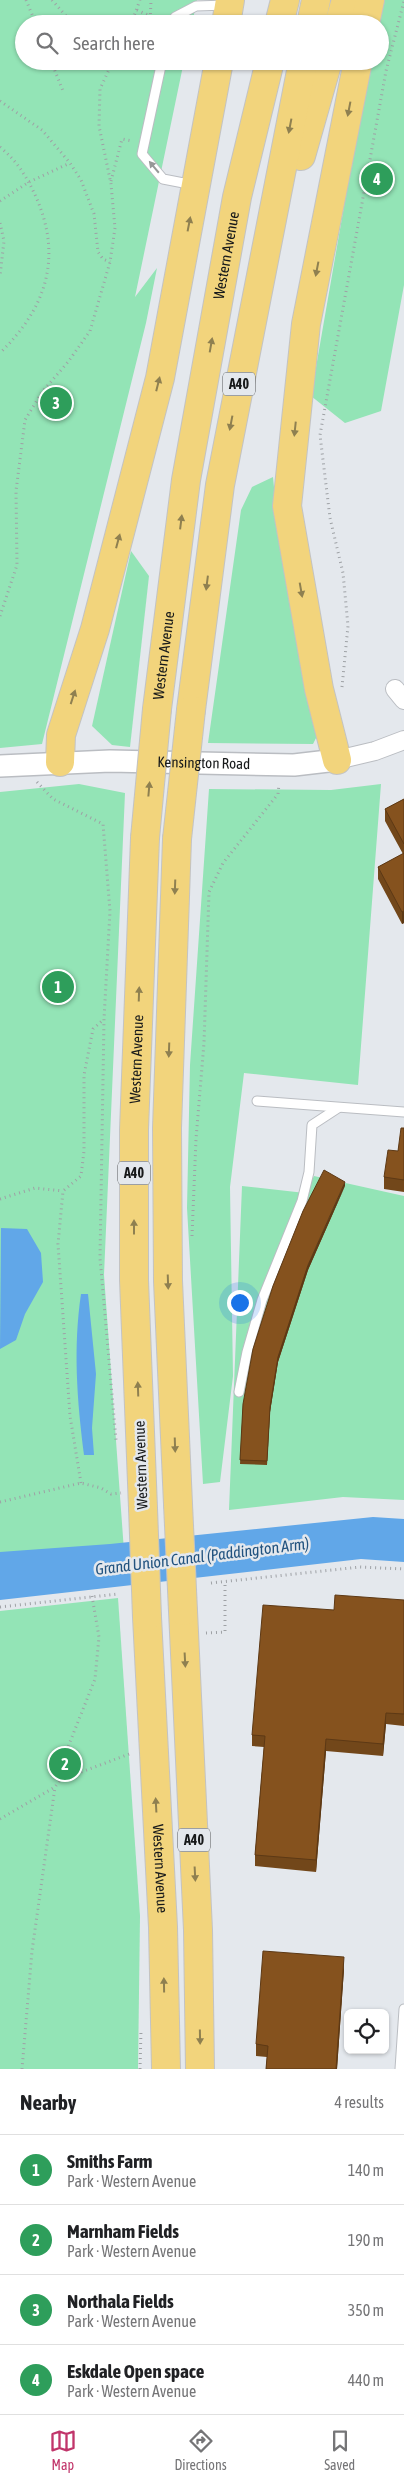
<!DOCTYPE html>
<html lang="en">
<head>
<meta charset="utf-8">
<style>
  body { margin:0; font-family:"Asap Condensed",sans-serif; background:#f2f2f2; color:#202124 }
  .controls { position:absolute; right:15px; bottom:15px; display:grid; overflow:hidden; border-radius:8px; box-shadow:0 1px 4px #0004 }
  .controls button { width:45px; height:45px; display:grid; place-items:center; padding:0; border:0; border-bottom:1px solid #e0e0e0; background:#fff; color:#202124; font:25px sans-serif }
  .you { position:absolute; left:239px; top:1302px; width:18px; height:18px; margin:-12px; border:4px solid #fff; border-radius:50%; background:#1a73e8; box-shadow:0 0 0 8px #1a73e833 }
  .badge { display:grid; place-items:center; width:32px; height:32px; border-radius:50%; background:#c1356a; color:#fff; font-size:16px; font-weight:700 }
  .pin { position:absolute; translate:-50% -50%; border:2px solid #fff; box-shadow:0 1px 5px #0006 }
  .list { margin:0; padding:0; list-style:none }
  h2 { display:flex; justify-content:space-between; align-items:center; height:65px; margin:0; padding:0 20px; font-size:21px }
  h2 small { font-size:16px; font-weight:400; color:#757577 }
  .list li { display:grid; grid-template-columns:32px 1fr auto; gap:15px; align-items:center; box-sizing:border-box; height:70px; padding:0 20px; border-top:1px solid #e0e0e0 }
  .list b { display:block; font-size:19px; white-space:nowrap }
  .list p { margin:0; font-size:16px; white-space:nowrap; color:#757577 }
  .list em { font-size:16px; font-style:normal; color:#757577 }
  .icon { flex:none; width:28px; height:28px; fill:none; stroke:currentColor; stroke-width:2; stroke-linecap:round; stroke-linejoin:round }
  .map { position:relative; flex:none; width:404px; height:2069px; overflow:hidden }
  .search { position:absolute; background:#fff; box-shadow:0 1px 4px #0004; left:15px; right:15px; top:15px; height:55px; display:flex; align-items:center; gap:12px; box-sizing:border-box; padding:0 18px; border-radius:28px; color:#757577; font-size:19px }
  .sheet { height:345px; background:#fff }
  nav { display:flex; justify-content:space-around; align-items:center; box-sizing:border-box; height:70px; border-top:1px solid #e0e0e0; background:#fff; font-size:14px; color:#757577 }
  nav a { display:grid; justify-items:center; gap:2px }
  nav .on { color:#c1356a }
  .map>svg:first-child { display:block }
  .green { fill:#93e4b6 }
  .water { fill:#61a7e8 }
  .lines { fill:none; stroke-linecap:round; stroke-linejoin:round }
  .service-casing { stroke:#babdc2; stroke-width:11 }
  .minor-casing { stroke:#babdc2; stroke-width:20 }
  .tertiary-casing { stroke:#babdc2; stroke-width:24 }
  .trunk-casing { stroke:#c3c3c3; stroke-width:30 }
  .path { stroke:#9ea1a5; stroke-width:3; stroke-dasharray:1 4; stroke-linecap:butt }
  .service { stroke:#fff; stroke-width:9 }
  .minor { stroke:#fff; stroke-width:18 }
  .tertiary { stroke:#fff; stroke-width:21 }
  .trunk { stroke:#f2d47c; stroke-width:28 }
  .trunk-bridge-casing { stroke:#c3c3c3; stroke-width:30; stroke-linecap:butt }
  .trunk-bridge { stroke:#f2d47c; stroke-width:28 }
  .wall { fill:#72471a }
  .shaded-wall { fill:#5d3915 }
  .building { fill:#85521e; stroke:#5d3915 }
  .oneway { fill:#8f8050 }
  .oneway2 { fill:#979898 }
  .labels { text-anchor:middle; stroke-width:5; stroke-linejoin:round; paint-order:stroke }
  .shield { fill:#e4e8ed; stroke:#545759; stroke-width:1 }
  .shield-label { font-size:14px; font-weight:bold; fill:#17191a }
  .street-label { font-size:15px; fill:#17191a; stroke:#e4e8ed }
  .water-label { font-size:16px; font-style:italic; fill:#22537f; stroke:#e4e8ed }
</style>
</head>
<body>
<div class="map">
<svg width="404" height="2069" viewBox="0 0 404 2069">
  <rect width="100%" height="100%" fill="#e4e8ed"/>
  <g class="green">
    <polygon points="0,0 197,0 192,24 24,24 24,61 184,61 135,297 157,268 146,323 42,744 0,748"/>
    <polygon points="384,0 404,0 404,285 381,411 345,423 311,396 367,74 370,61 380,61 380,24 378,24"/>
    <polygon points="273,477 276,508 318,734 313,744 208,743 241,510 252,487"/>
    <polygon points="131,551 149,576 130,747 112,745 92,726"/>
    <polygon points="79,784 125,793 104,1275 124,1551 0,1560 0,792"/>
    <polygon points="381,784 358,1085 244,1073 230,1187 233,1376 220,1482 203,1484 187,1208 190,1065 209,789 331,790"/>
    <polygon points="314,1176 404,1196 404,1500 343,1497 229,1510 242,1186 305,1193"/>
    <polygon points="118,1598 140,1916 138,2069 0,2069 0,1611"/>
  </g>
  <g class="water">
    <polygon points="1,1228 27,1229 41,1253 43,1282 25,1314 16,1340 0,1349"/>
    <path d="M 81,1294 L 88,1294 L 96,1374 L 92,1428 L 94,1455 L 84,1455 C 77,1400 73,1348 81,1294 Z"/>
    <polygon points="373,1517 404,1519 404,1562 361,1559 0,1600 0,1552 110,1544"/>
  </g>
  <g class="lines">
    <g class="service-casing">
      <g id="service">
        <polyline points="172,24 175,17 196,6 227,5"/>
        <polyline points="162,61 142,154 163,179 194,185"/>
        <polyline points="257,1101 404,1112"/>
        <polyline points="239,1392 247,1352 262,1300 302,1201 309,1172 312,1125 338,1108"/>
        <polyline points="400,2069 404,2009"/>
      </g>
    </g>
    <g class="minor-casing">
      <g id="minor">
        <polyline points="395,689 404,700"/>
        <polyline points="337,760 375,751 404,740"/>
      </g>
    </g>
    <g class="tertiary-casing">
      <g id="tertiary">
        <path id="s1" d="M 0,766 L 110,761 L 294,765 L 337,760"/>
      </g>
    </g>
    <g class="trunk-casing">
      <g id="trunk">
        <polyline points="226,24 230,0"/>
        <polyline points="279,24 285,0"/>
        <polyline points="311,24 316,0"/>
        <polyline points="339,24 346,0"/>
        <polyline points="365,24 370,0"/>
        <polyline points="301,156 328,61"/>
        <path id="s2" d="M 157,709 L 186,480 L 237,197 L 270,61"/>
        <polyline points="191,710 220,485 303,61"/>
        <polyline points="337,760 319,689 287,506 306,324 358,61"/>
        <polyline points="60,762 61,735 95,629 160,378 219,61"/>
        <polyline points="177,839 167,1128 168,1281 178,1504"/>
        <path id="s3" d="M 143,1508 L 134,1280 L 134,1130 L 145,838"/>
        <polyline points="183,1611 198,1930 200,2069"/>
        <path id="s4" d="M 147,1617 L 163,1927 L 166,2069"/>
      </g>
    </g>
    <g class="path">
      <polyline points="26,0 36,24"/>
      <polyline points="52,0 73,24"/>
      <polyline points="137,10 150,16"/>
      <polyline points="131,24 140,0"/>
      <polyline points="150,24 151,0"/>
      <polyline points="51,61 63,91"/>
      <polyline points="0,101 42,130 70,163 81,180 94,214 98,252 103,259 110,262"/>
      <path d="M 0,147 C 17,161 27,177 36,197 C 63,258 46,308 0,353"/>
      <polyline points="111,181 122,139 132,141"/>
      <polyline points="0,201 29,182 70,163"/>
      <polyline points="0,223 4,241 0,276"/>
      <polyline points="0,616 17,565 16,491 25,420 42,392 68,362 90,331 110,262 115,228 111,184 99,126 100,89 113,61"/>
      <polyline points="342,687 348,626 343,573 330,518 320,435 386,71 404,1"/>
      <polyline points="37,782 53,799 103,824 110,911 104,1019 100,1258 116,1440"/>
      <polyline points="0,1199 35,1188 63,1191"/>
      <polyline points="192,1236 196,1139 204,1043 209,892 223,863 278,794 279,784"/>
      <polyline points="81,1483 70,1416 58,1244 63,1191 81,1176 84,1151 84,1075 93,1029 104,1019"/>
      <polyline points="0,1502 81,1483 101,1488 111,1494 121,1493"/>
      <polyline points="211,1583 360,1567 404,1569"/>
      <polyline points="0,1607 118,1594"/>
      <polyline points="206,1633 225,1632 225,1581"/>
      <polyline points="60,1780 64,1757 95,1679 99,1637 92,1596"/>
      <polyline points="0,1819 55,1787 60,1780 132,1753"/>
      <polyline points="22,2069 32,1951 55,1787"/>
      <polyline points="140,2069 141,2030"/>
    </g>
    <use href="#service" class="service"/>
    <use href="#minor" class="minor"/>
    <use href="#tertiary" class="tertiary"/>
    <use href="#trunk" class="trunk"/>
    <g class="trunk-bridge-casing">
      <g id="trunk-bridge">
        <polyline points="145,838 157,709"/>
        <polyline points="177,839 191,710"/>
        <polyline points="178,1504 183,1611"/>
        <polyline points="143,1508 147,1617"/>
      </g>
    </g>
    <use href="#trunk-bridge" class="trunk-bridge"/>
  </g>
  <g class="wall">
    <polygon points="404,799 404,923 402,924 378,879 378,867 403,854 385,821 385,809"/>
    <polygon points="404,1128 404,1192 384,1189 384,1177 398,1151"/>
    <polygon points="345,1186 308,1270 278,1362 270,1412 267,1465 240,1464 243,1404"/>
    <polygon points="404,1600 404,1726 386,1724 383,1756 326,1751 316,1872 255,1866 255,1855 264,1747 252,1746 252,1735 334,1610"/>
    <polygon points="344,1969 337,2069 266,2069 267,2057 256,2056 256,2044"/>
  </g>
  <g class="shaded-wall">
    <polygon points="404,911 404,923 402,924 402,912"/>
    <polygon points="345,1182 345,1186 308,1270 278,1362 270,1412 267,1465 270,1407 278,1357 308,1265"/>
    <polygon points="386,1713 386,1724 383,1756 383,1744"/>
    <polygon points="326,1739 326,1751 316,1872 316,1860"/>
    <polygon points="344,1957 344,1969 337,2069 336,2069"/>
  </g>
  <g class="building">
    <polygon points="404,799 404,844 385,809"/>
    <polygon points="404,853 404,911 402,912 378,867"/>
    <polygon points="401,1128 404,1128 404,1180 384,1177 388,1150 398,1151"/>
    <polygon points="324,1170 345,1182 308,1265 278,1357 270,1407 267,1461 240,1460 243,1404 253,1349 273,1286 303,1211"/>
    <polygon points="335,1595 404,1600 404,1714 386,1713 383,1744 326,1739 316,1860 255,1855 265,1736 252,1735 263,1605 334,1610"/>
    <polygon points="263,1951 344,1957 336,2069 266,2069 268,2046 256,2044"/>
  </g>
  <defs><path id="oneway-solid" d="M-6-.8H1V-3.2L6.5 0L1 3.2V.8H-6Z" transform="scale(1.25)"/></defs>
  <g class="oneway">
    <use href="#oneway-solid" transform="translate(349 109) rotate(101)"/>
    <use href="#oneway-solid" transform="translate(290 126) rotate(101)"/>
    <use href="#oneway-solid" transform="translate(189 224) rotate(-79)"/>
    <use href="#oneway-solid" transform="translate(317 269) rotate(101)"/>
    <use href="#oneway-solid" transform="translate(211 345) rotate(-80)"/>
    <use href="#oneway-solid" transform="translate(158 384) rotate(-76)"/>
    <use href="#oneway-solid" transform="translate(231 423) rotate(101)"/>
    <use href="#oneway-solid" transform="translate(295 429) rotate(96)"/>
    <use href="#oneway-solid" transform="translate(181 522) rotate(-83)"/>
    <use href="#oneway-solid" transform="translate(118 541) rotate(-75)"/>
    <use href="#oneway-solid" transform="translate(207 583) rotate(97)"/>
    <use href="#oneway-solid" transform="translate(301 590) rotate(80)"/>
    <use href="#oneway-solid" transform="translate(73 697) rotate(-72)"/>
    <use href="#oneway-solid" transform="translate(149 789) rotate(-85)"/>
    <use href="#oneway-solid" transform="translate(175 887) rotate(92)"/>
    <use href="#oneway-solid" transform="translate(139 994) rotate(-88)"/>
    <use href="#oneway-solid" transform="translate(169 1050) rotate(92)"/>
    <use href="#oneway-solid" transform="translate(134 1227) rotate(-90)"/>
    <use href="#oneway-solid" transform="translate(168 1282) rotate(88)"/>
    <use href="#oneway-solid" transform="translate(138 1389) rotate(-92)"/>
    <use href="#oneway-solid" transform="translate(175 1445) rotate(88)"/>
    <use href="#oneway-solid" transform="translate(185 1660) rotate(87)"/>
    <use href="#oneway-solid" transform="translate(156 1805) rotate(-93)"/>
    <use href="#oneway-solid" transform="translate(195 1874) rotate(87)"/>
    <use href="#oneway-solid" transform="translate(164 1985) rotate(-91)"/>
    <use href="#oneway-solid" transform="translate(200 2037) rotate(89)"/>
  </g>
  <use class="oneway2" href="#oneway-solid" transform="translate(154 167) rotate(-130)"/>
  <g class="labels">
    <g class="shield">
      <rect x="223" y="372.5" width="32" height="23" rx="4"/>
      <rect x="118" y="1161.5" width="32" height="23" rx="4"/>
      <rect x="178" y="1828.5" width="32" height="23" rx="4"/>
    </g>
    <g class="shield-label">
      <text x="239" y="389">A40</text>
      <text x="134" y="1178">A40</text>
      <text x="194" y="1845">A40</text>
    </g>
    <g class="street-label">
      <text dy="5" stroke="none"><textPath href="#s2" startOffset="459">Western Avenue</textPath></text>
      <text dy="5" stroke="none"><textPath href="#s2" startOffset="54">Western Avenue</textPath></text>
      <text dy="5" stroke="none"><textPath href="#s1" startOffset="204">Kensington Road</textPath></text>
      <text dy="5" stroke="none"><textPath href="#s3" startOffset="449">Western Avenue</textPath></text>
      <text transform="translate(141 1465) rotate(-92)" y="5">Western Avenue</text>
      <text dy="5" stroke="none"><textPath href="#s4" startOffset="252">Western Avenue</textPath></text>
    </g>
    <g class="water-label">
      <text transform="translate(202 1556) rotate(-7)" y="6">Grand Union Canal (Paddington Arm)</text>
    </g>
  </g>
</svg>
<div class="controls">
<button><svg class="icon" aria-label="locate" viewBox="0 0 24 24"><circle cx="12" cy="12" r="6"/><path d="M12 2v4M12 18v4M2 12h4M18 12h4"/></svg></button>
</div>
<div class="you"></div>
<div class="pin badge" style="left:58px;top:987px;background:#2e9e5b">1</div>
<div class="pin badge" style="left:65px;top:1764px;background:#2e9e5b">2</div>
<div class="pin badge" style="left:56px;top:403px;background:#2e9e5b">3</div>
<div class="pin badge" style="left:377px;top:179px;background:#2e9e5b">4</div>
<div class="search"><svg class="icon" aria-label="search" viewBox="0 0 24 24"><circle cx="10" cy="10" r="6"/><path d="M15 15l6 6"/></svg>Search here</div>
</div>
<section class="sheet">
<h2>Nearby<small>4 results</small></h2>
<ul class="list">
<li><span class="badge" style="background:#2e9e5b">1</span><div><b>Smiths Farm</b><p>Park · Western Avenue</p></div><em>140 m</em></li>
<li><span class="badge" style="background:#2e9e5b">2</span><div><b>Marnham Fields</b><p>Park · Western Avenue</p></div><em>190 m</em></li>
<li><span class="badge" style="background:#2e9e5b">3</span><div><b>Northala Fields</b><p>Park · Western Avenue</p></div><em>350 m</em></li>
<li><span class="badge" style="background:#2e9e5b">4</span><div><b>Eskdale Open space</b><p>Park · Western Avenue</p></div><em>440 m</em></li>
</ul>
</section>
<nav>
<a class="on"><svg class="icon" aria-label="map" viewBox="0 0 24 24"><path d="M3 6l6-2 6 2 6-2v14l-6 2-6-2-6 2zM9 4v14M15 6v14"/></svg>Map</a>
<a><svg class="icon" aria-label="directions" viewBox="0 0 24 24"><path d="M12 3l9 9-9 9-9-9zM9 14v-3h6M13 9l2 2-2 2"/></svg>Directions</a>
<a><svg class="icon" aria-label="saved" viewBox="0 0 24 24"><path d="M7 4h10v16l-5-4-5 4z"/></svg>Saved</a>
</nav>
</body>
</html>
